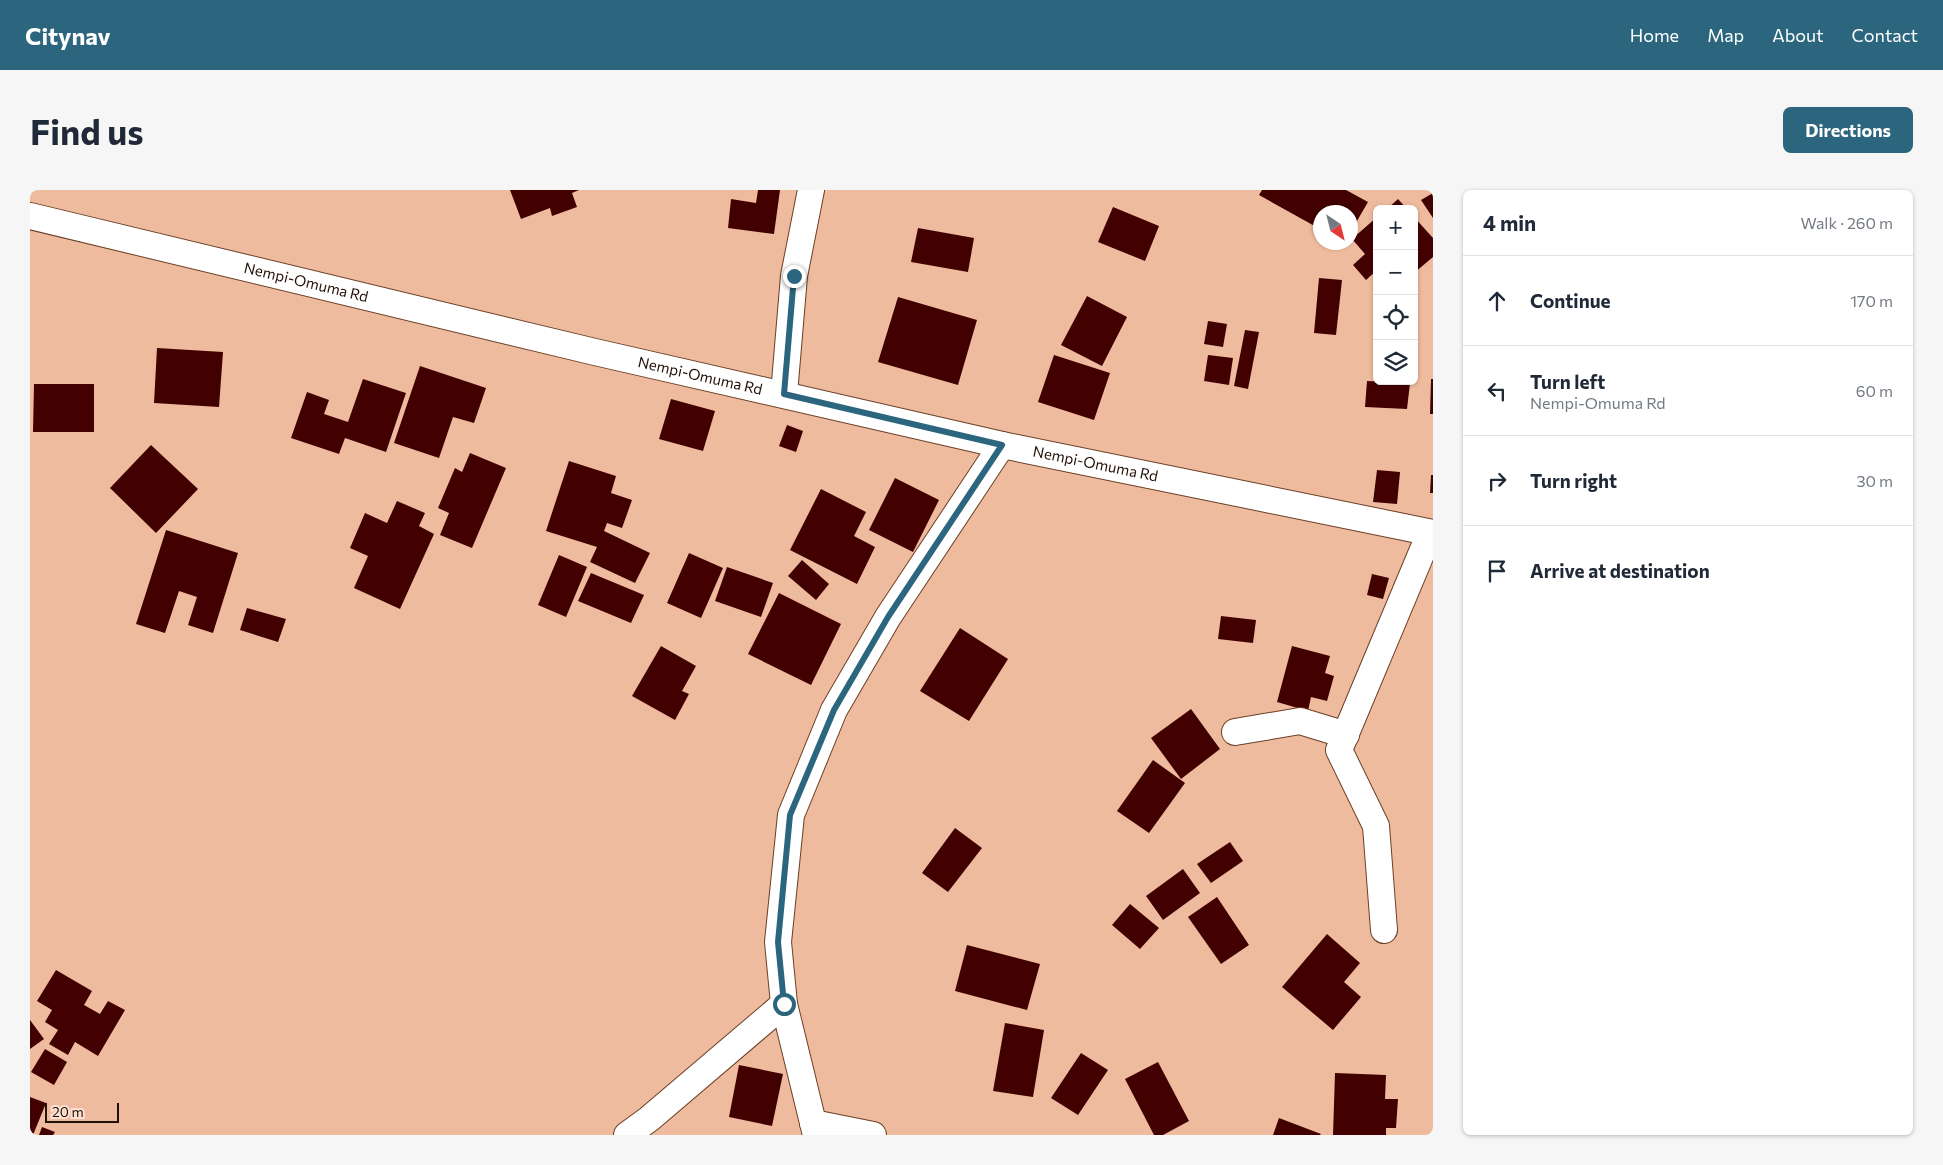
<!DOCTYPE html>
<html lang="en">
<head>
<meta charset="utf-8">
<style>
  body { margin:0; font-family:Commissioner,sans-serif; background:#f6f6f7; color:#1f2937 }
  .controls { position:absolute; right:15px; top:15px; display:grid; overflow:hidden; border-radius:8px; box-shadow:0 1px 4px #0004 }
  .controls button { width:45px; height:45px; display:grid; place-items:center; padding:0; border:0; border-bottom:1px solid #e0e1e3; background:#fff; color:#1f2937; font:25px sans-serif }
  .compass { position:absolute; left:1283px; top:15px; width:45px; height:45px; border-radius:50%; background:#fff; box-shadow:0 1px 4px #0004; rotate:145deg }
  .scale { position:absolute; left:15px; bottom:12px; width:74px; box-sizing:border-box; padding-left:5px; border:2px solid #241107; border-top:0; font-size:14px; line-height:18px; white-space:nowrap; color:#241107; -webkit-text-stroke:4px #fde2d3; paint-order:stroke }
  .stop { position:absolute; width:15px; height:15px; margin:-11px; border:4px solid #2c657e; border-radius:50%; background:#fff }
  .stop.end { background:#2c657e; border-color:#fff; box-shadow:0 1px 5px #0008 }
  .list { margin:0; padding:0; list-style:none }
  h2 { display:flex; justify-content:space-between; align-items:center; height:65px; margin:0; padding:0 20px; font-size:21px }
  h2 small { font-size:16px; font-weight:400; color:#747a83 }
  .list li { display:grid; grid-template-columns:32px 1fr auto; gap:15px; align-items:center; box-sizing:border-box; height:90px; padding:0 20px; border-top:1px solid #e0e1e3 }
  .list b { display:block; font-size:19px; white-space:nowrap }
  .list p { margin:0; font-size:16px; white-space:nowrap; color:#747a83 }
  .list em { font-size:16px; font-style:normal; color:#747a83 }
  .icon { flex:none; width:28px; height:28px; fill:none; stroke:currentColor; stroke-width:2; stroke-linecap:round; stroke-linejoin:round }
  .map { position:relative; flex:none; width:1403px; height:945px; overflow:hidden; border-radius:8px }
  header { display:flex; align-items:center; gap:30px; box-sizing:border-box; height:70px; padding:0 25px; background:#2c657e; color:#fff }
  header strong { font-size:24px }
  nav { display:flex; gap:28px; margin-inline-start:auto; font-size:18px }
  .intro { display:flex; align-items:center; justify-content:space-between; box-sizing:border-box; height:120px; padding:0 30px }
  h1 { margin:0; font-size:35px }
  .button { padding:12px 22px; border-radius:8px; background:#2c657e; color:#fff; font-size:18px; font-weight:700 }
  main { display:flex; gap:30px; padding:0 30px }
  aside { flex:1; background:#fff; border-radius:8px; box-shadow:0 1px 4px #0004 }
  .map>svg:first-child { display:block }
  .building { fill:#430000 }
  .lines { fill:none; stroke-linecap:round; stroke-linejoin:round }
  .minor-casing { stroke:#6b3f25; stroke-width:28 }
  .minor { stroke:#fff; stroke-width:26 }
  .route { stroke:#2c657e; stroke-width:6 }
  .labels { text-anchor:middle; stroke-width:5; stroke-linejoin:round; paint-order:stroke }
  .street-label { font-size:15px; fill:#241107; stroke:#fde2d3 }
</style>
</head>
<body>
<header>
<strong>Citynav</strong>
<nav><a>Home</a><a>Map</a><a>About</a><a>Contact</a></nav>
</header>
<div class="intro"><h1>Find us</h1><a class="button">Directions</a></div>
<main>
<div class="map">
<svg width="1403" height="945" viewBox="0 0 1403 945">
  <rect width="100%" height="100%" fill="#efbb9e"/>
  <g class="building">
    <polygon points="480,0 549,0 542,3 547,17 522,26 520,18 491,29"/>
    <polygon points="728,0 750,0 744,44 698,38 701,9 726,13"/>
    <polygon points="1232,0 1316,0 1338,12 1320,43 1320,22 1290,22 1290,39 1229,5"/>
    <polygon points="1403,3 1403,28 1391,10"/>
    <polygon points="1368,9 1377,19 1357,19"/>
    <polygon points="1083,17 1129,36 1115,71 1068,52"/>
    <polygon points="1347,27 1347,80 1336,90 1323,75 1335,64 1322,49"/>
    <polygon points="1384,27 1403,48 1403,67 1384,83"/>
    <polygon points="888,38 944,48 938,82 881,72"/>
    <polygon points="1289,88 1312,90 1306,145 1284,143"/>
    <polygon points="1057,106 1097,127 1072,176 1031,155"/>
    <polygon points="868,107 947,130 928,195 848,172"/>
    <polygon points="1178,131 1197,134 1193,157 1174,154"/>
    <polygon points="1215,140 1229,142 1218,199 1204,196"/>
    <polygon points="127,158 193,162 189,217 124,213"/>
    <polygon points="1024,165 1080,183 1064,230 1008,212"/>
    <polygon points="1178,165 1203,168 1199,195 1174,191"/>
    <polygon points="390,176 456,198 444,233 423,227 409,268 364,253"/>
    <polygon points="333,189 376,203 356,262 315,248 309,264 261,248 277,202 299,210 294,224 318,232"/>
    <polygon points="1401,189 1403,189 1403,224 1400,224"/>
    <polygon points="1337,191 1380,193 1377,219 1335,217"/>
    <polygon points="4,194 64,194 64,242 3,242"/>
    <polygon points="641,209 685,221 673,261 629,249"/>
    <polygon points="757,235 773,241 766,262 749,256"/>
    <polygon points="121,255 168,299 126,343 80,298"/>
    <polygon points="440,263 476,278 442,358 410,345 419,323 408,318 425,278 432,282"/>
    <polygon points="539,271 586,286 581,303 602,310 592,338 577,333 574,341 620,363 605,393 560,372 567,357 516,341"/>
    <polygon points="1347,280 1370,282 1367,314 1343,312"/>
    <polygon points="1401,285 1403,285 1403,303 1400,303"/>
    <polygon points="865,288 909,310 883,362 839,340"/>
    <polygon points="791,299 836,322 824,346 845,357 827,394 760,360"/>
    <polygon points="367,311 395,323 389,336 404,344 370,419 324,398 338,366 320,358 335,323 357,333"/>
    <polygon points="136,340 208,363 183,443 158,435 167,407 149,401 135,443 106,434"/>
    <polygon points="659,363 693,378 671,428 637,413"/>
    <polygon points="529,365 557,377 536,427 508,415"/>
    <polygon points="772,370 799,394 786,410 758,386"/>
    <polygon points="697,377 743,393 731,427 685,411"/>
    <polygon points="561,383 614,405 601,433 548,411"/>
    <polygon points="1342,384 1359,388 1353,409 1337,405"/>
    <polygon points="749,403 811,434 781,495 718,464"/>
    <polygon points="217,418 256,429 248,452 210,440"/>
    <polygon points="1191,426 1226,430 1223,453 1188,449"/>
    <polygon points="930,438 978,469 939,531 890,501"/>
    <polygon points="631,456 666,476 652,501 659,504 645,530 602,506"/>
    <polygon points="1262,456 1300,466 1295,483 1304,486 1297,511 1281,507 1278,521 1247,512"/>
    <polygon points="1161,519 1190,559 1151,589 1121,548"/>
    <polygon points="1123,570 1155,593 1119,643 1087,621"/>
    <polygon points="925,638 952,658 918,702 892,683"/>
    <polygon points="1200,652 1213,671 1181,693 1167,674"/>
    <polygon points="1153,679 1170,703 1133,730 1116,706"/>
    <polygon points="1187,707 1219,755 1191,774 1158,727"/>
    <polygon points="1100,714 1129,738 1110,759 1082,735"/>
    <polygon points="1297,744 1330,773 1314,792 1331,807 1303,840 1252,797"/>
    <polygon points="937,755 1010,774 997,820 925,801"/>
    <polygon points="26,780 62,801 54,815 70,824 78,811 95,820 68,866 45,852 38,865 19,854 28,840 15,832 22,820 7,811"/>
    <polygon points="0,830 14,849 0,859"/>
    <polygon points="975,833 1014,840 1003,907 963,901"/>
    <polygon points="15,859 37,872 24,895 1,882"/>
    <polygon points="1051,863 1078,880 1048,925 1021,908"/>
    <polygon points="1128,872 1159,931 1133,945 1124,945 1095,889"/>
    <polygon points="709,875 753,884 742,936 699,927"/>
    <polygon points="1305,883 1356,885 1355,909 1368,909 1366,938 1356,938 1356,945 1303,945"/>
    <polygon points="0,907 16,913 3,945 0,945"/>
    <polygon points="1249,928 1291,944 1290,945 1243,945"/>
    <polygon points="12,937 25,942 23,945 9,945"/>
  </g>
  <g class="lines">
    <g class="minor-casing">
      <g id="minor">
        <path id="s1" d="M 0,26 L 565,162 L 972,255 L 1403,343"/>
        <polyline points="754,204 764,86 781,0"/>
        <polyline points="1205,542 1270,531 1316,545"/>
        <polyline points="1354,740 1346,636 1309,560 1400,343"/>
        <polyline points="783,933 843,945"/>
        <polyline points="597,945 619,929 754,814"/>
        <polyline points="786,945 754,814 748,752 761,625 804,520 858,427 972,255"/>
      </g>
    </g>
    <use href="#minor" class="minor"/>
  </g>
  <g class="lines">
    <polyline class="route" points="754,814 748,752 760,625 804,520 858,427 972,255 754,204 764,86"/>
  </g>
  <g class="labels">
    <g class="street-label">
      <text dy="5" stroke="none"><textPath href="#s1" startOffset="284">Nempi-Omuma Rd</textPath></text>
      <text dy="5" stroke="none"><textPath href="#s1" startOffset="689">Nempi-Omuma Rd</textPath></text>
      <text dy="5" stroke="none"><textPath href="#s1" startOffset="1094">Nempi-Omuma Rd</textPath></text>
    </g>
  </g>
</svg>
<div class="controls">
<button>+</button>
<button>−</button>
<button><svg class="icon" aria-label="locate" viewBox="0 0 24 24"><circle cx="12" cy="12" r="6"/><path d="M12 2v4M12 18v4M2 12h4M18 12h4"/></svg></button>
<button><svg class="icon" aria-label="layers" viewBox="0 0 24 24"><path d="M12 4l9 5-9 5-9-5zM3 14l9 5 9-5"/></svg></button>
</div>
<svg class="compass" viewBox="-18 -18 36 36"><path d="M0-13l5 13h-10z" fill="#e53935"/><path d="M0 13l5-13h-10z" fill="#747a83"/></svg>
<div class="scale">20 m</div>
<div class="stop" style="left:754px;top:814px"></div>
<div class="stop end" style="left:764px;top:86px"></div>
</div>
<aside>
<h2>4 min<small>Walk · 260 m</small></h2>
<ul class="list">
<li><svg class="icon" aria-label="ahead" viewBox="0 0 24 24"><path d="M12 20V5M6 11l6-6 6 6"/></svg><div><b>Continue</b></div><em>170 m</em></li>
<li><svg class="icon" aria-label="left" viewBox="0 0 24 24"><path d="M17 20v-9H6M10 6l-5 5 5 5"/></svg><div><b>Turn left</b><p>Nempi-Omuma Rd</p></div><em>60 m</em></li>
<li><svg class="icon" aria-label="right" viewBox="0 0 24 24"><path d="M7 20v-9h11M14 6l5 5-5 5"/></svg><div><b>Turn right</b></div><em>30 m</em></li>
<li><svg class="icon" aria-label="arrive" viewBox="0 0 24 24"><path d="M6 21V4h12l-3 4 3 4H6"/></svg><div><b>Arrive at destination</b></div></li>
</ul>
</aside>
</main>
</body>
</html>
